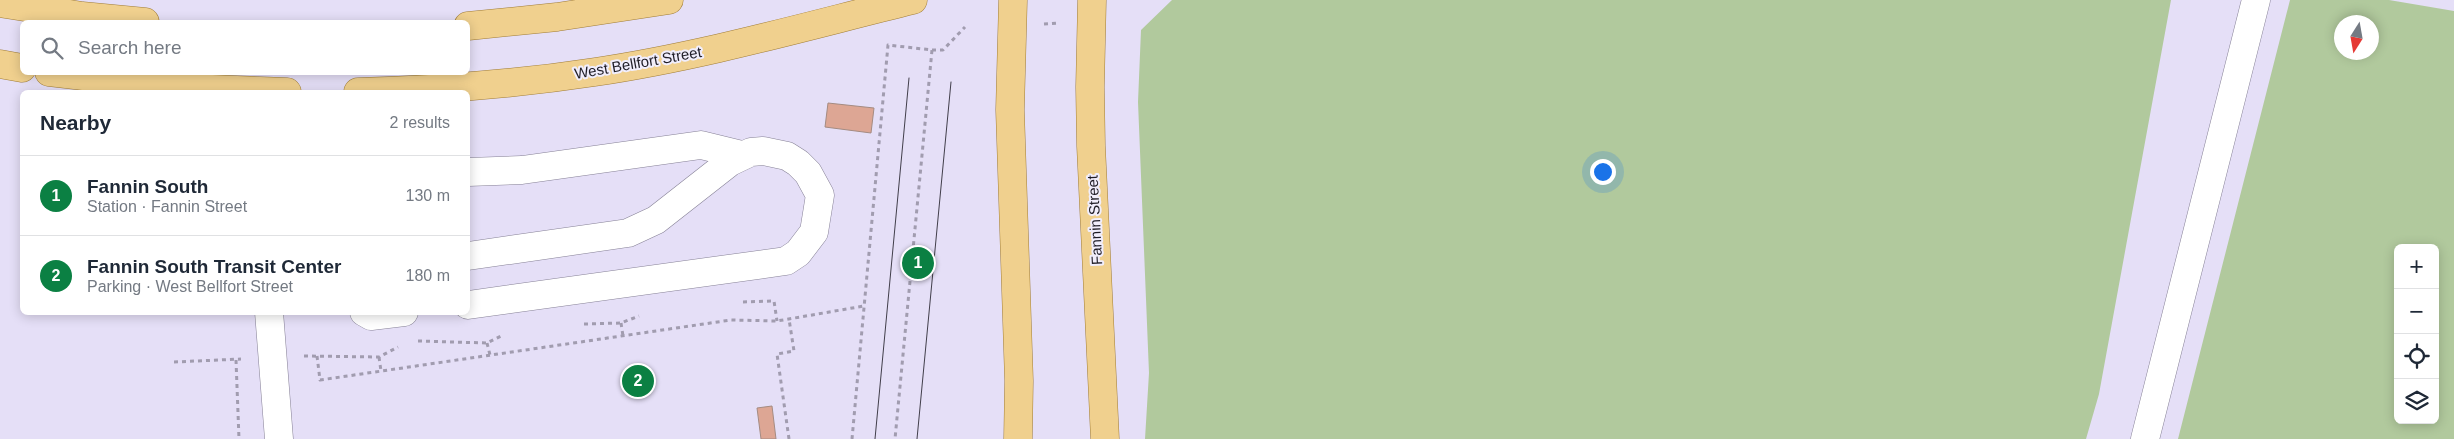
<!DOCTYPE html>
<html lang="en">
<head>
<meta charset="utf-8">
<style>
  body { margin:0; font-family:Arial,sans-serif; background:#f2f2f3; color:#1f2937 }
  .controls { position:absolute; right:15px; bottom:15px; display:grid; overflow:hidden; border-radius:8px; box-shadow:0 2px 12px #0003 }
  .controls button { width:45px; height:45px; display:grid; place-items:center; padding:0; border:0; border-bottom:1px solid #e0e1e3; background:#fff; color:#1f2937; font:25px sans-serif }
  .compass { position:absolute; left:2334px; top:15px; width:45px; height:45px; border-radius:50%; background:#fff; box-shadow:0 2px 12px #0003; rotate:191deg }
  .you { position:absolute; left:1602px; top:171px; width:18px; height:18px; margin:-12px; border:4px solid #fff; border-radius:50%; background:#1a73e8; box-shadow:0 0 0 8px #1a73e833 }
  .badge { display:grid; place-items:center; width:32px; height:32px; border-radius:50%; background:#0b8043; color:#fff; font-size:16px; font-weight:700 }
  .pin { position:absolute; translate:-50% -50%; border:2px solid #fff; box-shadow:0 1px 5px #0006 }
  .list { margin:0; padding:0; list-style:none }
  h2 { display:flex; justify-content:space-between; align-items:center; height:65px; margin:0; padding:0 20px; font-size:21px }
  h2 small { font-size:16px; font-weight:400; color:#747a83 }
  .list li { display:grid; grid-template-columns:32px 1fr auto; gap:15px; align-items:center; box-sizing:border-box; height:80px; padding:0 20px; border-top:1px solid #e0e1e3 }
  .list b { display:block; font-size:19px; white-space:nowrap }
  .list p { margin:0; font-size:16px; white-space:nowrap; color:#747a83 }
  .list em { font-size:16px; font-style:normal; color:#747a83 }
  .icon { flex:none; width:28px; height:28px; fill:none; stroke:currentColor; stroke-width:2; stroke-linecap:round; stroke-linejoin:round }
  .map { position:relative; flex:none; width:2454px; height:439px; overflow:hidden }
  .search { position:absolute; background:#fff; box-shadow:0 2px 12px #0003; left:20px; top:20px; width:450px; height:55px; display:flex; align-items:center; gap:12px; box-sizing:border-box; padding:0 18px; border-radius:8px; color:#747a83; font-size:19px }
  .panel { position:absolute; background:#fff; box-shadow:0 2px 12px #0003; left:20px; top:90px; width:450px; height:225px; border-radius:8px }
  .map>svg:first-child { display:block }
  .green { fill:#b1c99d; fill-rule:evenodd }
  .building { fill:#dda694; stroke:#a48b82 }
  .lines { fill:none; stroke-linecap:round; stroke-linejoin:round }
  .minor-casing { stroke:#868196; stroke-width:29 }
  .major-casing { stroke:#a07d38; stroke-width:29 }
  .path { stroke:#a19caf; stroke-width:3; stroke-dasharray:4 4; stroke-linecap:butt }
  .minor { stroke:#fff; stroke-width:28 }
  .major { stroke:#f0d08e; stroke-width:28 }
  .tram { stroke:#413e4a; stroke-width:1 }
  .labels { text-anchor:middle; stroke-width:4; stroke-linejoin:round; paint-order:stroke }
  .street-label { font-size:15px; fill:#1f1d26; stroke:#f1eefc }
</style>
</head>
<body>
<div class="map">
<svg width="2454" height="439" viewBox="0 0 2454 439">
  <rect width="100%" height="100%" fill="#e5dff7"/>
  <g class="green">
    <polygon points="1172,0 2171,0 2099,394 2086,439 1145,439 1149,373 1138,102 1141,30"/>
    <path d="M 2290,0 L 2389,0 L 2454,11 L 2454,439 L 2178,439 ZM 2342,22 L 2372,22 L 2372,52 L 2342,52 ZM 2398,248 L 2435,248 L 2435,420 L 2398,420 Z"/>
  </g>
  <g class="building">
    <polygon points="828,103 874,108 871,133 825,127"/>
    <polygon points="772,406 776,439 761,439 757,408"/>
  </g>
  <g class="lines">
    <g class="minor-casing">
      <g id="minor">
        <polyline points="468,172 522,170 701,145 742,155"/>
        <polyline points="468,256 628,233 656,220 730,162 751,152 763,151 787,156 798,163 808,173 820,195 814,232 798,253 786,261 468,305"/>
        <polyline points="269,312 279,439"/>
        <polyline points="364,312 371,316 404,312"/>
        <polyline points="2145,439 2256,0"/>
      </g>
    </g>
    <g class="major-casing">
      <g id="major">
        <polyline points="1013,0 1010,110 1019,381 1018,439"/>
        <polyline points="1092,0 1090,87 1091,146 1105,439"/>
        <polyline points="0,3 82,16 145,22"/>
        <polyline points="468,26 557,17 669,0"/>
        <polyline points="0,64 22,68"/>
        <polyline points="49,72 187,88 287,92"/>
        <path d="M 358,92 C 438,90 516,84 595,72 C 703,56 807,26 913,0"/>
      </g>
    </g>
    <g class="path">
      <polyline points="1044,24 1058,23"/>
      <polyline points="932,50 943,50 965,27"/>
      <polyline points="743,302 774,301 777,321"/>
      <polyline points="621,323 623,336"/>
      <polyline points="584,324 621,323 639,316"/>
      <polyline points="418,341 487,343 503,335"/>
      <polyline points="487,343 490,355"/>
      <polyline points="304,356 379,357 398,347"/>
      <polyline points="317,356 320,380 731,320 777,321 864,306"/>
      <polyline points="379,357 381,371"/>
      <polyline points="236,360 239,439"/>
      <polyline points="174,362 241,359"/>
      <polyline points="789,439 777,354 794,351 789,319"/>
      <polyline points="852,439 888,45 932,50 895,439"/>
    </g>
    <use href="#minor" class="minor"/>
    <use href="#major" class="major"/>
    <g class="tram">
      <polyline points="875,439 909,78"/>
      <polyline points="917,439 951,82"/>
    </g>
  </g>
  <g class="labels">
    <g class="street-label">
      <text transform="translate(638 63) rotate(-10)" y="5">West Bellfort Street</text>
      <text transform="translate(1095 220) rotate(-93)" y="5">Fannin Street</text>
    </g>
  </g>
</svg>
<div class="controls">
<button>+</button>
<button>−</button>
<button><svg class="icon" aria-label="locate" viewBox="0 0 24 24"><circle cx="12" cy="12" r="6"/><path d="M12 2v4M12 18v4M2 12h4M18 12h4"/></svg></button>
<button><svg class="icon" aria-label="layers" viewBox="0 0 24 24"><path d="M12 4l9 5-9 5-9-5zM3 14l9 5 9-5"/></svg></button>
</div>
<svg class="compass" viewBox="-18 -18 36 36"><path d="M0-13l5 13h-10z" fill="#e53935"/><path d="M0 13l5-13h-10z" fill="#747a83"/></svg>
<div class="you"></div>
<div class="pin badge" style="left:918px;top:263px">1</div>
<div class="pin badge" style="left:638px;top:381px">2</div>
<div class="search"><svg class="icon" aria-label="search" viewBox="0 0 24 24"><circle cx="10" cy="10" r="6"/><path d="M15 15l6 6"/></svg>Search here</div>
<section class="panel">
<h2>Nearby<small>2 results</small></h2>
<ul class="list">
<li><span class="badge">1</span><div><b>Fannin South</b><p>Station · Fannin Street</p></div><em>130 m</em></li>
<li><span class="badge">2</span><div><b>Fannin South Transit Center</b><p>Parking · West Bellfort Street</p></div><em>180 m</em></li>
</ul>
</section>
</div>
</body>
</html>
